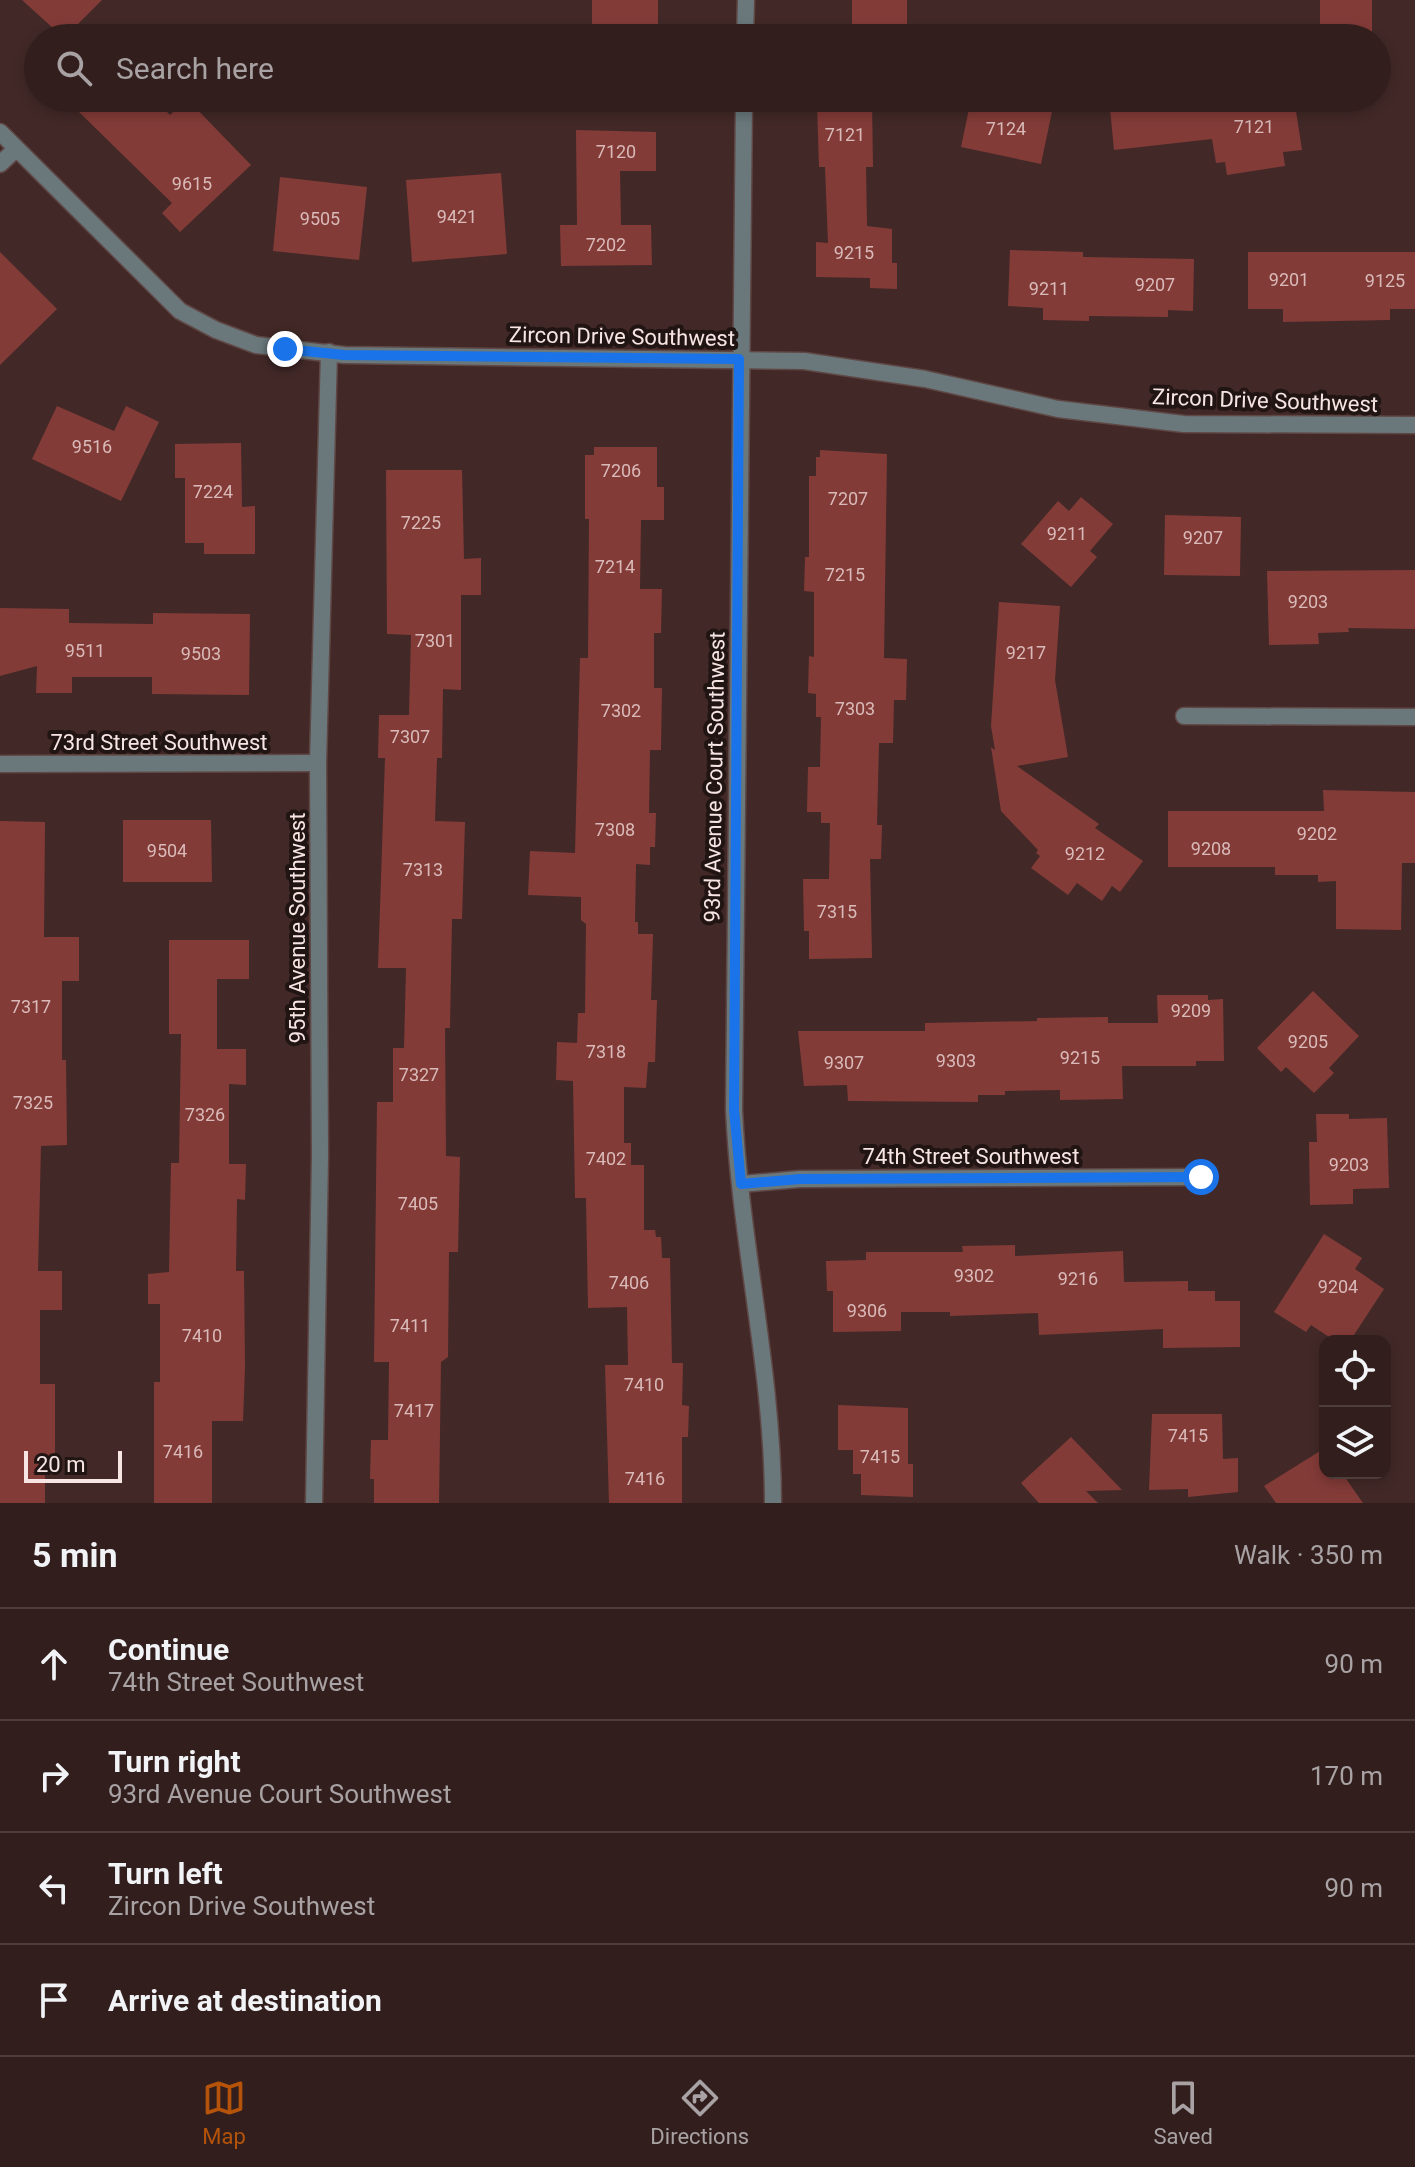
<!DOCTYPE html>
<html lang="en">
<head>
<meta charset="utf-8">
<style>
  body { margin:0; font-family:Roboto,sans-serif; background:#3a2726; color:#f1f3f6 }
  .controls { position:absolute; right:24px; bottom:24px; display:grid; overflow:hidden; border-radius:16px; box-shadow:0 4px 12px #0003 }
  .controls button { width:72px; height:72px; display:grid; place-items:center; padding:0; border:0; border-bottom:2px solid #4d3d3b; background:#321f1d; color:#f1f3f6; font:40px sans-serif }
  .scale { position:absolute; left:24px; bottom:20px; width:98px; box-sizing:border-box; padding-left:8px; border:4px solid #f6e5e3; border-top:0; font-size:22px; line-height:28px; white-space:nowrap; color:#f6e5e3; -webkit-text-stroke:6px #211514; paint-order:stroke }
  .stop { position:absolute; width:24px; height:24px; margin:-18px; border:6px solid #1a73e8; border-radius:50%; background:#fff }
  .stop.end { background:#1a73e8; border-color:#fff; box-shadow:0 2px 8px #0008 }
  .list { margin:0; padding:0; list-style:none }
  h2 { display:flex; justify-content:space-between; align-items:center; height:104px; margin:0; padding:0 32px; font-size:34px }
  h2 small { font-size:26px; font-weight:400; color:#a8a2a4 }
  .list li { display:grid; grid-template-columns:52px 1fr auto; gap:24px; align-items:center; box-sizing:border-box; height:112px; padding:0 32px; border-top:2px solid #4d3d3b }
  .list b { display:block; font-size:30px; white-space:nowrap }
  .list p { margin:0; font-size:26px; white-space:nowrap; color:#a8a2a4 }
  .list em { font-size:26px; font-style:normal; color:#a8a2a4 }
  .icon { flex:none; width:44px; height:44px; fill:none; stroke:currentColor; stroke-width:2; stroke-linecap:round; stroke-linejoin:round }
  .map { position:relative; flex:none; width:1415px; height:1503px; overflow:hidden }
  .search { position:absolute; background:#321f1d; box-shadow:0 4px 12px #0003; left:24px; right:24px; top:24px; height:88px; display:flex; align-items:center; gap:20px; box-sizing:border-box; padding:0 28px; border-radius:44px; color:#a8a2a4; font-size:30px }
  .sheet { height:552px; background:#321f1d }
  nav { display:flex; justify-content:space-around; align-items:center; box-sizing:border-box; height:112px; border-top:2px solid #4d3d3b; background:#321f1d; font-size:22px; color:#a8a2a4 }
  nav a { display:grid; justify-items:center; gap:4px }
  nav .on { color:#b45309 }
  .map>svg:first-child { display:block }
  .building { fill:#833b38 }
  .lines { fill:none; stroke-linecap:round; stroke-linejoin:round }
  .minor-casing { stroke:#5f4745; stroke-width:19 }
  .tertiary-casing { stroke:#5f4745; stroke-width:19 }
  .minor { stroke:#6a787b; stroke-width:16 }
  .tertiary { stroke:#6a787b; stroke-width:16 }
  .route { stroke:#1a73e8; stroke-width:10 }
  .labels { text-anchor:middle; stroke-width:8; stroke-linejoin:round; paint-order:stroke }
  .number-label { font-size:18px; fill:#d9bab8 }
  .street-label { font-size:22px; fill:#f6e5e3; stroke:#211514 }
</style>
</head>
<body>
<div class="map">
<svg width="1415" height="1503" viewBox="0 0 1415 1503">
  <rect width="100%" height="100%" fill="#422927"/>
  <g class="building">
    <polygon points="22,0 102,0 64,38"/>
    <rect x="592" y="0" width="66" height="38"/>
    <rect x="852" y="0" width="55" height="38"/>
    <rect x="1320" y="0" width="52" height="38"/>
    <polygon points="90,98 153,98 170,115 187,99 251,165 180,232 162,213 172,203 78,111"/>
    <polygon points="1006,98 1054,102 1041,164 961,147 970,104 1003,111"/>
    <polygon points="1109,98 1246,98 1247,105 1294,98 1302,150 1283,152 1285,166 1227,175 1225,162 1216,163 1212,139 1114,150"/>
    <polygon points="872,101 873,167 866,167 867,226 892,229 892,263 897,263 897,289 870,288 870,278 816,277 816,242 828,243 825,167 819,167 817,103"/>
    <polygon points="576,130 656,132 656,171 620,171 621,225 651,225 652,265 561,266 560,225 577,225"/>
    <polygon points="501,173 507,254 412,262 406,180"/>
    <polygon points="280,177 367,187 359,260 273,251"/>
    <polygon points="1010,250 1083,252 1083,257 1194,259 1193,311 1168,310 1168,317 1089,316 1089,321 1043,320 1043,308 1008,306"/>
    <polygon points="0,252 57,309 0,365"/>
    <polygon points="1248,252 1415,252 1415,309 1390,309 1390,320 1283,322 1283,309 1248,309"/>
    <polygon points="57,406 114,431 126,406 159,422 121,501 32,459"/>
    <polygon points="241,443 242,507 255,506 255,554 204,554 204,543 185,543 185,478 175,478 175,444"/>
    <polygon points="594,447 657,447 657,487 664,487 664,520 641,520 640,589 662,589 661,633 654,633 654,688 662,688 661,750 650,750 649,813 656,813 655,847 650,847 650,865 636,864 635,922 638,922 638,934 653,934 651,1000 657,1000 655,1062 648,1062 646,1088 624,1087 624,1143 631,1143 631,1165 644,1165 644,1230 655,1230 656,1237 661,1237 662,1258 670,1258 672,1363 683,1363 682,1405 689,1406 688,1437 682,1437 682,1503 609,1503 605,1365 628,1365 627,1307 588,1308 586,1198 575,1198 573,1081 556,1080 557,1042 577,1043 578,1013 585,1013 586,924 581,920 581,897 528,895 530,851 575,853 580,658 588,658 589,519 585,519 585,455 594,455"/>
    <polygon points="820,450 887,454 884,658 907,659 906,700 894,700 893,743 879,743 877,825 882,825 881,859 870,859 872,958 809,959 809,931 804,931 803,879 829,879 830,823 821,823 821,812 807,812 808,767 820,767 821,717 816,717 816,694 808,693 809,656 814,657 814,592 804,591 805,557 809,557 809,476 816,476 816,457 820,457"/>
    <polygon points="386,470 462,470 464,559 481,558 481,595 461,595 461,690 443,689 442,758 437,758 435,821 465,822 462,919 452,919 450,1028 445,1028 446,1156 460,1157 458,1252 449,1252 448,1357 441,1362 439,1503 374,1503 374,1479 370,1479 371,1440 388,1440 389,1362 374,1362 377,1102 393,1102 393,1048 404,1048 406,968 378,968 385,758 378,758 379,715 409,715 411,635 387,634"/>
    <polygon points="1081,497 1113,524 1090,551 1097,557 1071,587 1021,544 1058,501 1069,511"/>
    <polygon points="1165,515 1241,517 1240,576 1164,575"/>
    <polygon points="1415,570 1415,629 1348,628 1349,632 1318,633 1319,644 1269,645 1267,571"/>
    <polygon points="999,602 1060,606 1055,680 1068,757 1017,766 1099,824 1095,828 1143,861 1120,892 1112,886 1102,901 1077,883 1068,895 1031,868 1040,856 1036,853 1038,850 1001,811 991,747 995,750 991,726"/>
    <polygon points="0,608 69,609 69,623 153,624 153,613 250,614 249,695 152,694 152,677 72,677 72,693 36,693 37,666 0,676"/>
    <polygon points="1323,790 1415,792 1415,863 1402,863 1401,930 1336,929 1336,881 1318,882 1318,875 1275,875 1275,867 1168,867 1168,811 1324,811"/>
    <polygon points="123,820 211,820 212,882 123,882"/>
    <polygon points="0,821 45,822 44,937 79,937 79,981 62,981 62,1060 66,1060 67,1145 41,1146 38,1271 62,1271 62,1310 40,1310 40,1384 55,1384 55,1475 45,1475 45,1503 0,1503"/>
    <polygon points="169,940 249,940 249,979 217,979 217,1049 246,1049 246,1085 229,1084 229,1164 246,1164 245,1200 237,1199 236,1271 244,1271 245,1367 243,1421 212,1421 212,1503 154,1503 154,1382 160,1382 160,1304 148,1304 148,1274 169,1272 171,1163 179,1163 181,1034 169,1034"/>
    <polygon points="1313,991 1359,1036 1329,1068 1334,1073 1314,1093 1286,1067 1281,1072 1257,1048"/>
    <polygon points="1157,995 1208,995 1208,1000 1223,999 1224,1061 1196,1061 1196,1066 1122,1066 1123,1099 1060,1100 1060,1090 1005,1091 1005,1095 978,1095 978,1102 848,1101 847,1085 804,1086 798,1031 925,1031 925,1023 1037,1021 1037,1018 1108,1017 1108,1023 1158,1023"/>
    <polygon points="1316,1114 1349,1114 1349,1119 1387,1118 1389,1188 1353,1189 1353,1204 1310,1205 1309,1142 1317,1142"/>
    <polygon points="1324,1234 1362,1258 1355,1269 1384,1289 1350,1341 1335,1341 1311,1325 1306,1332 1274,1312"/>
    <polygon points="1015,1245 1015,1256 1123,1251 1124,1282 1188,1281 1188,1291 1215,1291 1215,1301 1240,1301 1240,1347 1163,1348 1163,1329 1039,1335 1038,1313 950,1316 950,1312 901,1312 901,1331 833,1332 833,1291 827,1291 826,1261 866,1260 866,1252 963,1252 962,1246"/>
    <polygon points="838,1405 908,1408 908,1464 913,1464 913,1497 861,1495 861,1474 853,1474 853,1450 838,1450"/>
    <polygon points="1152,1414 1222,1414 1223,1459 1238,1458 1238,1492 1188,1497 1188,1489 1149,1490"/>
    <polygon points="1071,1437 1122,1490 1086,1491 1098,1503 1039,1503 1021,1483"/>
    <polygon points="1325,1448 1325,1473 1342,1473 1363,1503 1276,1503 1264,1486"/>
  </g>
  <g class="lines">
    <g class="minor-casing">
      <g id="minor">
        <polyline points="745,38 746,0"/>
        <path d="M 744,98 L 734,1110 C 740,1241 773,1371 773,1503"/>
        <polyline points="0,164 16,149"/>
        <polyline points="1184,716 1415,717"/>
        <polyline points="0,764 318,763"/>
        <polyline points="741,1184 800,1179 1201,1177"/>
        <polyline points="314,1503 320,1156 318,763 329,352"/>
      </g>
    </g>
    <g class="tertiary-casing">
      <polyline id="tertiary" points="0,132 180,311 216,330 256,345 344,355 804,361 925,379 1058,409 1184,424 1415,425"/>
    </g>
    <use href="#minor" class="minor"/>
    <use href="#tertiary" class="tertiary"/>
  </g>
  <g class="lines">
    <polyline class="route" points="285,349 344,355 739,359 734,1110 741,1184 800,1179 1201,1177"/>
  </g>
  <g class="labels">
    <g class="number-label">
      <text x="1254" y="133">7121</text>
      <text x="1006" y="135">7124</text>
      <text x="845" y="141">7121</text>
      <text x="616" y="158">7120</text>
      <text x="192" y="190">9615</text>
      <text x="457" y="223">9421</text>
      <text x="320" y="225">9505</text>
      <text x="606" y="251">7202</text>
      <text x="854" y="259">9215</text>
      <text x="1289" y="286">9201</text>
      <text x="1385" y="287">9125</text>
      <text x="1155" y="291">9207</text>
      <text x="1049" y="295">9211</text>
      <text x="92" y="453">9516</text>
      <text x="621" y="477">7206</text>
      <text x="213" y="498">7224</text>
      <text x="848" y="505">7207</text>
      <text x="421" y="529">7225</text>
      <text x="1067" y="540">9211</text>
      <text x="1203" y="544">9207</text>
      <text x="615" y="573">7214</text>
      <text x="845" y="581">7215</text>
      <text x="1308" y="608">9203</text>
      <text x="435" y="647">7301</text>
      <text x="85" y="657">9511</text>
      <text x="1026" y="659">9217</text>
      <text x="201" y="660">9503</text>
      <text x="855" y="715">7303</text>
      <text x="621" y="717">7302</text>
      <text x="410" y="743">7307</text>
      <text x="615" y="836">7308</text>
      <text x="1317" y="840">9202</text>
      <text x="1211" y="855">9208</text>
      <text x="167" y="857">9504</text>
      <text x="1085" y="860">9212</text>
      <text x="423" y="876">7313</text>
      <text x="837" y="918">7315</text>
      <text x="31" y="1013">7317</text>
      <text x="1191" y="1017">9209</text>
      <text x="1308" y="1048">9205</text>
      <text x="606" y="1058">7318</text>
      <text x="1080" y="1064">9215</text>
      <text x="956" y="1067">9303</text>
      <text x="844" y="1069">9307</text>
      <text x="419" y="1081">7327</text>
      <text x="33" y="1109">7325</text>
      <text x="205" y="1121">7326</text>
      <text x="606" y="1165">7402</text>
      <text x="1349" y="1171">9203</text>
      <text x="418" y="1210">7405</text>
      <text x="974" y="1282">9302</text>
      <text x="1078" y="1285">9216</text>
      <text x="629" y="1289">7406</text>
      <text x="1338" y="1293">9204</text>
      <text x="867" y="1317">9306</text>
      <text x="410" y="1332">7411</text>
      <text x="202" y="1342">7410</text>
      <text x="644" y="1391">7410</text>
      <text x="414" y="1417">7417</text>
      <text x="1188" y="1442">7415</text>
      <text x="183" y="1458">7416</text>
      <text x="880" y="1463">7415</text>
      <text x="645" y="1485">7416</text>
    </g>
    <g class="street-label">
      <text transform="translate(622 336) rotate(1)" y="8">Zircon Drive Southwest</text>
      <text transform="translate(1265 400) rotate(2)" y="8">Zircon Drive Southwest</text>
      <text x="159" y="750">73rd Street Southwest</text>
      <text transform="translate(714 777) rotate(-89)" y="8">93rd Avenue Court Southwest</text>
      <text transform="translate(297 928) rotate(-90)" y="8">95th Avenue Southwest</text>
      <text x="971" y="1164">74th Street Southwest</text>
    </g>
  </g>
</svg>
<div class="controls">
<button><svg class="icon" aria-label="locate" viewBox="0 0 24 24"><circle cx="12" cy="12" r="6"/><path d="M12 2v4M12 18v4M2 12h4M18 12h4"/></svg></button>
<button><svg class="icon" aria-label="layers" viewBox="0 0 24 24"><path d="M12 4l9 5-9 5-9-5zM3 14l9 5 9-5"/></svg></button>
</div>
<div class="scale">20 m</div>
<div class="stop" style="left:1201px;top:1177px"></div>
<div class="stop end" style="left:285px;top:349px"></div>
<div class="search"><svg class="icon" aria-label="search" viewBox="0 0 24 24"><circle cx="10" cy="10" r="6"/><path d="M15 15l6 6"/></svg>Search here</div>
</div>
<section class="sheet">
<h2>5 min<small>Walk · 350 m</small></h2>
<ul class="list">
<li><svg class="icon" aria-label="ahead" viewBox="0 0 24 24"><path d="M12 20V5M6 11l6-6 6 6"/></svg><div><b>Continue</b><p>74th Street Southwest</p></div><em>90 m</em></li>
<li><svg class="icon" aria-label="right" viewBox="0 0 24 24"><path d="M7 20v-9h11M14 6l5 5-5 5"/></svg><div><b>Turn right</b><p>93rd Avenue Court Southwest</p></div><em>170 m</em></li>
<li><svg class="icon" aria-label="left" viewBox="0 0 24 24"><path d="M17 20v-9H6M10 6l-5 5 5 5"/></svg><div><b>Turn left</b><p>Zircon Drive Southwest</p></div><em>90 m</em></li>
<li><svg class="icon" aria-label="arrive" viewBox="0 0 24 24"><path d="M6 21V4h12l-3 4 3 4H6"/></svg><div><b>Arrive at destination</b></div></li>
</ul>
</section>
<nav>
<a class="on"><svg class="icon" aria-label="map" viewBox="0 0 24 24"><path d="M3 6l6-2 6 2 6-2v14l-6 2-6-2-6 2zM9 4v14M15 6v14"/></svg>Map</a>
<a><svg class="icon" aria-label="directions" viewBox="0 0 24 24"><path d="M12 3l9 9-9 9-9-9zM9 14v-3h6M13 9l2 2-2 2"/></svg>Directions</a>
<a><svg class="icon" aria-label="saved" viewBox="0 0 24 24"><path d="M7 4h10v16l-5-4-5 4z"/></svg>Saved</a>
</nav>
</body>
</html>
